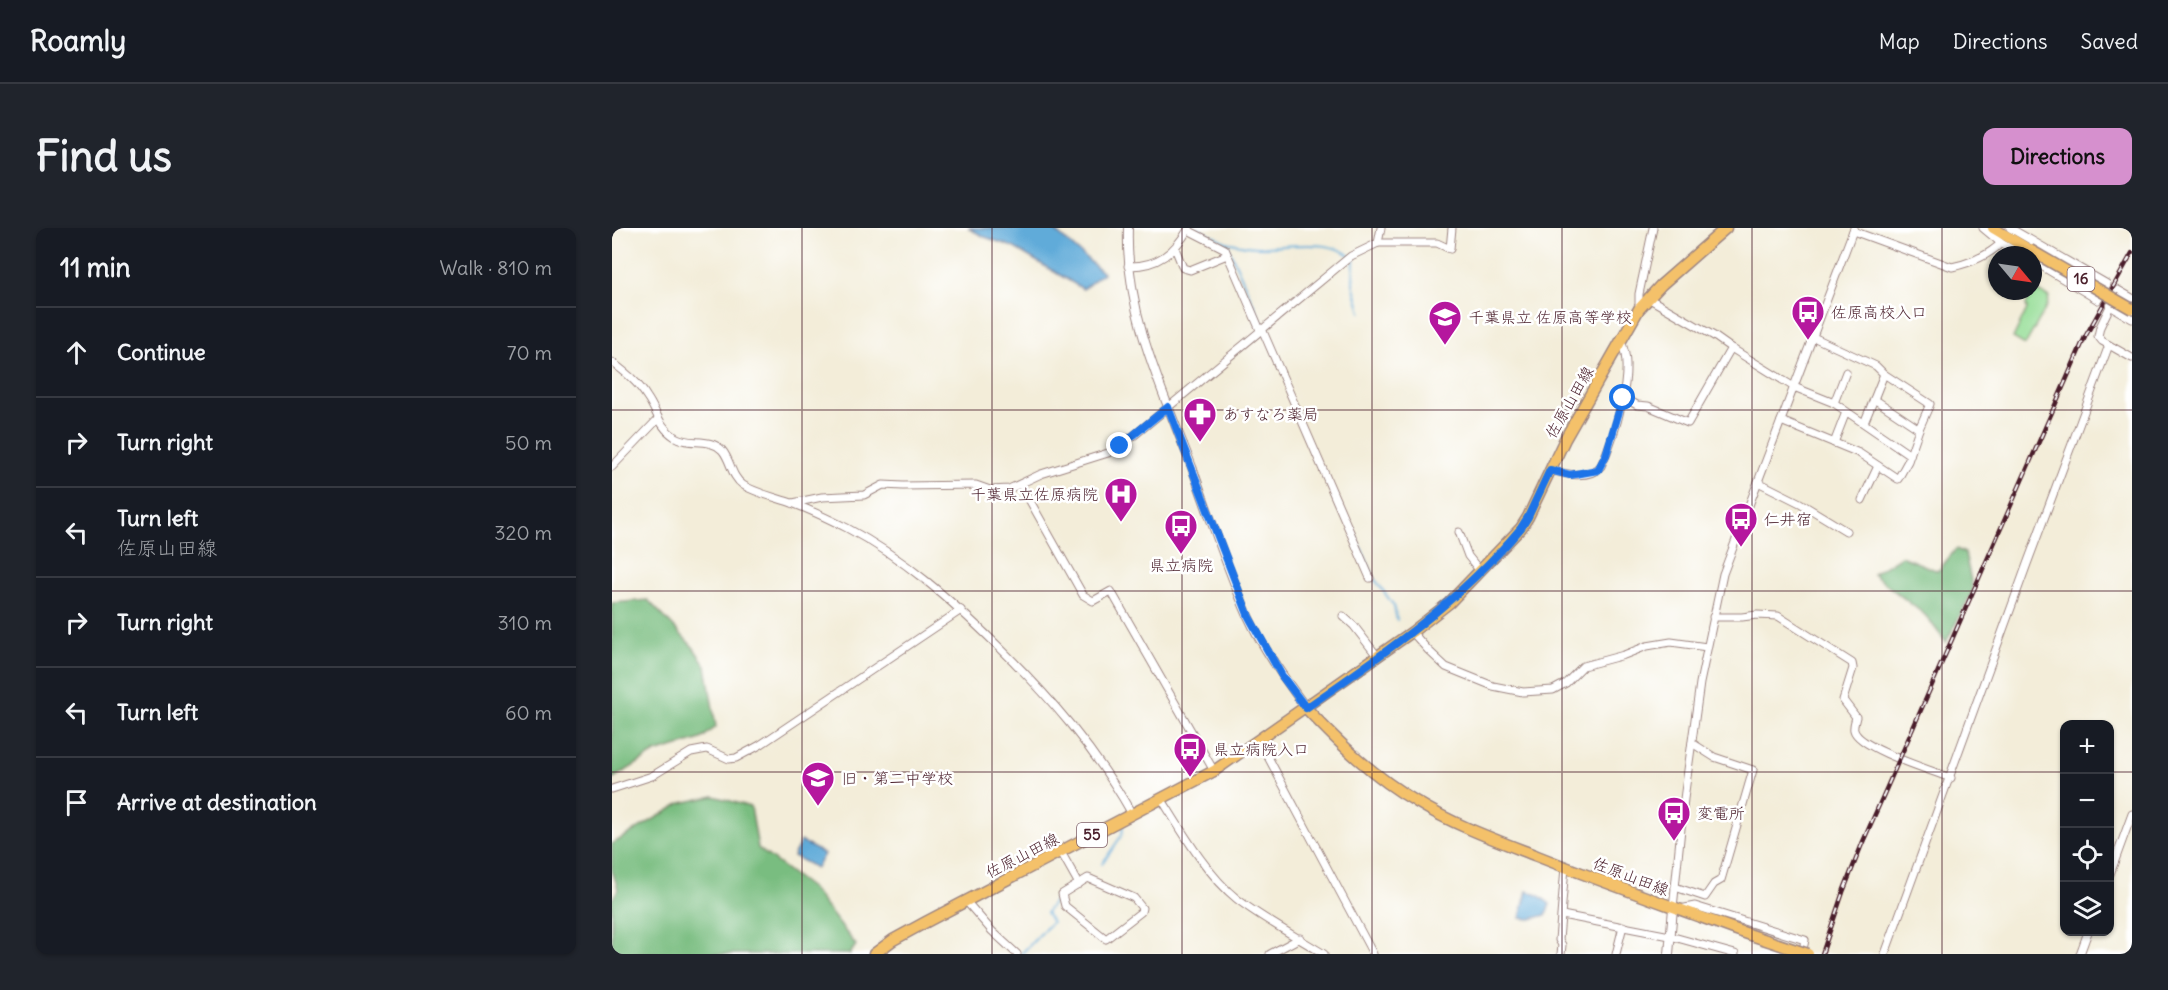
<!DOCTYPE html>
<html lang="en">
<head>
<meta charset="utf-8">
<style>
  body { margin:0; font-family:Delius,"Klee One",sans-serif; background:#20242c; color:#f1f3f6 }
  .controls { position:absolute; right:18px; bottom:18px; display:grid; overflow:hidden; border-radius:12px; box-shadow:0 2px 4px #0004 }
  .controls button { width:54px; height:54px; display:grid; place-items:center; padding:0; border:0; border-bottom:2px solid #363941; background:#171b24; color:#f1f3f6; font:30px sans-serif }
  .compass { position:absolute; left:1376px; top:18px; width:54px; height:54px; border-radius:50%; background:#171b24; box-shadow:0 2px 4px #0004; rotate:119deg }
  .stop { position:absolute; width:18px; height:18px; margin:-14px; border:4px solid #1a73e8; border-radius:50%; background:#fff }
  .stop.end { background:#1a73e8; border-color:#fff; box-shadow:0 2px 6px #0008 }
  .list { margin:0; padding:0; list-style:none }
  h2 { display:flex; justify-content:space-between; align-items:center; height:78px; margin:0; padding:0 24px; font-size:26px }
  h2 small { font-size:20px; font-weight:400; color:#9ea1a6 }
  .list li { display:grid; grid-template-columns:39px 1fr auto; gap:18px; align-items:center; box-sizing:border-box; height:90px; padding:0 24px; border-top:2px solid #363941 }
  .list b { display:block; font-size:22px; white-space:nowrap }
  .list p { margin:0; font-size:20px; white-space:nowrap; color:#9ea1a6 }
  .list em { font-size:20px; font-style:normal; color:#9ea1a6 }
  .icon { flex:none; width:33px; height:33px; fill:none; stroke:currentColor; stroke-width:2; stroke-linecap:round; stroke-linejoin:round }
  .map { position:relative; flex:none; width:1520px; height:726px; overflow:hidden; border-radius:12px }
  header { display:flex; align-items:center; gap:36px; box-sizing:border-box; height:84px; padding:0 30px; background:#171b24; border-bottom:2px solid #363941 }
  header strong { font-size:28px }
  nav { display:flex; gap:33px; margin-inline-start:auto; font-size:21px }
  .intro { display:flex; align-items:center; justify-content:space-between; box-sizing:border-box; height:144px; padding:0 36px }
  h1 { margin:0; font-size:42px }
  .button { padding:15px 27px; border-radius:12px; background:#d690ce; color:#111; font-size:21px; font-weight:700 }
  main { display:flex; gap:36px; padding:0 36px }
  aside { flex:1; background:#171b24; border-radius:12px; box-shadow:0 2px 4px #0004 }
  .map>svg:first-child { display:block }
  .green { fill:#97de98; stroke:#707e62; stroke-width:1.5 }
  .forest { fill:#79bd80; stroke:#626e56; stroke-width:1.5 }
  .water { fill:#61abd9; stroke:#566582; stroke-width:1.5 }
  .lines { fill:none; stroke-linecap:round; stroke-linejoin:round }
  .stream { stroke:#61abd9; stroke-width:2 }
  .minor-casing { stroke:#9e8682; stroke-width:9 }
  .tertiary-casing { stroke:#9e8682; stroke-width:10 }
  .primary-casing { stroke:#9e8682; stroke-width:13 }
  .minor { stroke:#fff; stroke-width:7 }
  .tertiary { stroke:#fff; stroke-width:8 }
  .primary { stroke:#f4c16a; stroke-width:10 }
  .rail-casing { stroke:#4a1f2b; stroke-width:4.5 }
  .rail { stroke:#fff; stroke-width:2; stroke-dasharray:7; stroke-linecap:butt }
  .primary-bridge-casing { stroke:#9e8682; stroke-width:13; stroke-linecap:butt }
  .primary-bridge { stroke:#f4c16a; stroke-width:10 }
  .route { stroke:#1a73e8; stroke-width:8 }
  .grid { fill:none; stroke:#4a1f2b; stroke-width:1.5; stroke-opacity:0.55 }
  .labels { text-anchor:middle; stroke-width:5; stroke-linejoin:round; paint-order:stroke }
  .shield { fill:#fff; stroke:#80626b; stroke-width:1.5 }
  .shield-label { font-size:15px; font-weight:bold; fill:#4a1f2b }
  .poi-label { font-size:16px; fill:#4a1f2b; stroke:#fff; text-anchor:start }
  .street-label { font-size:16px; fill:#4a1f2b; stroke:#fff }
</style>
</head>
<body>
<header>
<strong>Roamly</strong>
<nav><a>Map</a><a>Directions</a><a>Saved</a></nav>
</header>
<div class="intro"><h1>Find us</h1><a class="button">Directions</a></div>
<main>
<aside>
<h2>11 min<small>Walk · 810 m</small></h2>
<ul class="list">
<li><svg class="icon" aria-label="ahead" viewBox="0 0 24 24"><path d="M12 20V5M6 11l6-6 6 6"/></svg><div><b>Continue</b></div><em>70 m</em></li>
<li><svg class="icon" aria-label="right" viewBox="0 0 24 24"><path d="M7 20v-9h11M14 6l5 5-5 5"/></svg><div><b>Turn right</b></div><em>50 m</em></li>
<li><svg class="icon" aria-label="left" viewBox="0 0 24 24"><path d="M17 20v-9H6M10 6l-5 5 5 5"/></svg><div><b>Turn left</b><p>佐原山田線</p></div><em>320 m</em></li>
<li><svg class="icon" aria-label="right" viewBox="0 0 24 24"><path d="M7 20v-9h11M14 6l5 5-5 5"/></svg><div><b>Turn right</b></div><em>310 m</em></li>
<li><svg class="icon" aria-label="left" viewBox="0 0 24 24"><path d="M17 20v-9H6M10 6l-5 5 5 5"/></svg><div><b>Turn left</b></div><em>60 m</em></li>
<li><svg class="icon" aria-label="arrive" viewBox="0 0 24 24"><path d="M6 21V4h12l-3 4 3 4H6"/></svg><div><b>Arrive at destination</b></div></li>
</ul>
</aside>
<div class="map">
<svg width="1520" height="726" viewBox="0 0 1520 726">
  <rect width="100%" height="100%" fill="#fff"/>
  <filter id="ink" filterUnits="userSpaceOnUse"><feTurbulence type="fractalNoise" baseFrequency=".0167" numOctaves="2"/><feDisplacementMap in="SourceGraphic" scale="12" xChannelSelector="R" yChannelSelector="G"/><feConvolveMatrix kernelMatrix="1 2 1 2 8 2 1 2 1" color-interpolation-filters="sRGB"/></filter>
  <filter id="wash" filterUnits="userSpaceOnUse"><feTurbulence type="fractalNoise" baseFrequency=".008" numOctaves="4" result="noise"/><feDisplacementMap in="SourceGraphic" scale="24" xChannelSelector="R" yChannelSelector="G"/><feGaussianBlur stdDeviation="1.35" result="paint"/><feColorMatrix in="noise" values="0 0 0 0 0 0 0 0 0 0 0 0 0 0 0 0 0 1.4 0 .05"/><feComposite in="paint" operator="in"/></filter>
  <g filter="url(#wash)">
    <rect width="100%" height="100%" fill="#f3edd9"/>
    <polygon class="green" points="1421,48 1425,50 1423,61 1437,69 1435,78 1413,117 1401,110 1415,81 1414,77 1419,63 1421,63"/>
    <g class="forest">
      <polygon points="1344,321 1353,325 1361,362 1334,414 1313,387 1261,346 1289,328 1326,343"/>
      <polygon points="36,372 81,419 94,438 104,499 89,511 43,525 0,551 0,375"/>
      <polygon points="102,568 139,579 146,620 200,661 244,717 238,726 0,726 0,672 6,661 0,642 0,616 69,575"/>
    </g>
    <g class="water">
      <polygon points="356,0 440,0 491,45 471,61 401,19 373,9"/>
      <polygon points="189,613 212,626 204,640 181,628"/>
      <polygon points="915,663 926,667 938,676 934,687 919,691 908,690"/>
    </g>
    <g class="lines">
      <g class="stream">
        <polyline points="585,0 614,14 651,98"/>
        <path d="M 614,14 C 625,16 635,19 646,19 C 674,20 722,8 742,32 L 741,56 L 749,84"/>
        <polyline points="742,304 762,350 782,378 785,392"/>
        <polyline points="490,636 510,607 511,599"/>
        <polyline points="409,726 440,694 434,685 445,669"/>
      </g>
    </g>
  </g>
  <g filter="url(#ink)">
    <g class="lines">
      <g class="minor-casing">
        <g id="minor">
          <polyline points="1371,0 1389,15 1411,27"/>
          <polyline points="1398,0 1495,56 1486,72 1421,33"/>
          <polyline points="576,2 613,21 648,102"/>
          <path d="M 1241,3 L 1340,39 C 1358,35 1376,28 1389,15"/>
          <polyline points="766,15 825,15 838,21 840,0"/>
          <polyline points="563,20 571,40 578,42 615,27"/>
          <path d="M 516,38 C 545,39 563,24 577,0"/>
          <polyline points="1036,70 1102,108 1119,120 1182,159 1222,175 1298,227"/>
          <polyline points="1520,70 1506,62 1488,99 1486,108 1490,113 1520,130"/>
          <polyline points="1498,78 1520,91"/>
          <polyline points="1027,81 1027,66 1041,0"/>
          <polyline points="650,101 758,350"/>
          <polyline points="1201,109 1264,138 1272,146"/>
          <path d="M 0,134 C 13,144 26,154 35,169 C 45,183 47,199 63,209 C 77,218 97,209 110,222 C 119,232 119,249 131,257 C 144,265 162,269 177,274 C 197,281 217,291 235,300 C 292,330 339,372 385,417 C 437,468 484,522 520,586"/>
          <polyline points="1011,169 1025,177 1036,178 1076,195 1119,120"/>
          <polyline points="1262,171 1272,146 1318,176 1307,201"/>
          <polyline points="1222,175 1234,144"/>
          <polyline points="1169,193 1247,225 1286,251 1296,233 1307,201 1262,171 1252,195"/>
          <polyline points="1222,215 1234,184"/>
          <polyline points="0,239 46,191"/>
          <path d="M 938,242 C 953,246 977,252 989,238 C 1002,210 1024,142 1009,114"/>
          <polyline points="1146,254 1188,275 1234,303"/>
          <polyline points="409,257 471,367 481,373 499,363 602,543"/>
          <polyline points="1250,272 1266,238"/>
          <polyline points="181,275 210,269 252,267 271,257 291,258 364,257 378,262 397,261 429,246 496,225 513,215 739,28 766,15 769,0"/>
          <polyline points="847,304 856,328 868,343"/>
          <polyline points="731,388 742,398 766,429"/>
          <path d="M 1101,389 L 1130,389 L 1145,387 L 1166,388 L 1240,435 L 1241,440 L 1231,472 L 1244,489 C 1243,493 1241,499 1242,502 C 1246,520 1321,543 1339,550"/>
          <polyline points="800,404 816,422 834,439 881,458 911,464 941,462 954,455 971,438 1012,427 1035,418 1059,414 1095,419"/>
          <polyline points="647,512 761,726"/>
          <polyline points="0,561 40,548 79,524 95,521 117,531 124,530 148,517 349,382"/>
          <path d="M 549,570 C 569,602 595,647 625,671 C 651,691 683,708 712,726"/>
          <polyline points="449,624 467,656"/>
          <polyline points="1498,646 1520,586"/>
          <polygon points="476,650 522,670 530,680 529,684 494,711 453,678 450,666"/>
          <polyline points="1063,659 1093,669 1102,656 1109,652 1141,542 1102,529 1080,515"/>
          <polyline points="354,673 380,703 405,726"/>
          <polyline points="1061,680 1072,571 1088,455 1111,346 1242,0"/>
          <polyline points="1068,681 1083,678 1193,712 1190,726"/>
          <polyline points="950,687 1058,708 1123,726"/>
          <polyline points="658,726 688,710"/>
          <polyline points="949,726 950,717 947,712 953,639"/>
          <polyline points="1004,726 1011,698"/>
          <polyline points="1273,726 1415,336 1497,117"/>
          <polyline points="1468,726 1476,704"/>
        </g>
      </g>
      <g class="tertiary-casing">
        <g id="tertiary">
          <path d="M 516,0 C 513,85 550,162 580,239 C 598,289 615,340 636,388 C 651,421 673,451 694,480"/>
          <polyline points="1057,726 1061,680"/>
        </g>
      </g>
      <g class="primary-casing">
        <g id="primary">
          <polyline points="1381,0 1418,22"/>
          <path d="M 694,480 C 728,516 762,549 805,574 C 842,597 884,612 925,628 C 993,655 1062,679 1130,704"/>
          <polyline points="262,726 281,712 314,694 602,543 800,404 837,375 909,300 916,289 953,211 1027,81 1049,57 1114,0"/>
        </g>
      </g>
      <use href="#minor" class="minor"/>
      <use href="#tertiary" class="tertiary"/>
      <use href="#primary" class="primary"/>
      <g class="rail-casing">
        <polyline id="rail" points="1210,726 1231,664 1250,616 1473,109 1520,25"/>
      </g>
      <use href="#rail" class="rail"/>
      <g class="primary-bridge-casing">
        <g id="primary-bridge">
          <polyline points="1418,22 1520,81"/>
          <polyline points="1130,704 1196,726"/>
        </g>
      </g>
      <use href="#primary-bridge" class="primary-bridge"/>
    </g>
  </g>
  <g class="lines" filter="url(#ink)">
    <path class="route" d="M 508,218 L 556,179 L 637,389 L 670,448 L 694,480 C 772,426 847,374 909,300 L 916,289 L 938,242 L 958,247 L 986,242 L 994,227 L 1011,170"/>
  </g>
  <path class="grid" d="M 190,0 L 190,726M 380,0 L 380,726M 570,0 L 570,726M 760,0 L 760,726M 950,0 L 950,726M 1140,0 L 1140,726M 1330,0 L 1330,726M 0,182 L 1520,182M 0,363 L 1520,363M 0,544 L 1452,544M 1498,544 L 1520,544"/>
  <defs>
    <g id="bus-pin" transform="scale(1.725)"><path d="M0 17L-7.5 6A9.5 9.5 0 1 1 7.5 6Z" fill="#b5179e" stroke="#fff"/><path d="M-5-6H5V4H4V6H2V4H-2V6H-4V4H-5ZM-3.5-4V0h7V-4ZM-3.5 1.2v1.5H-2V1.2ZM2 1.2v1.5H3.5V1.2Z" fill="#fff"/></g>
    <g id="school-pin" transform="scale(1.725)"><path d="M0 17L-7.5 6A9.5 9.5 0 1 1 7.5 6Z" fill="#b5179e" stroke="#fff"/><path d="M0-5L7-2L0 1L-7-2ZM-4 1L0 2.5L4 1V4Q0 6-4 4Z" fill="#fff"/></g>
    <g id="pharmacy-pin" transform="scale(1.725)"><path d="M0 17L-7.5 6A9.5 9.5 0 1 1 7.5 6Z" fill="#b5179e" stroke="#fff"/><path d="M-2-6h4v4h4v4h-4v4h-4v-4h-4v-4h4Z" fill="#fff"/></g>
    <g id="hospital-pin" transform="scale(1.725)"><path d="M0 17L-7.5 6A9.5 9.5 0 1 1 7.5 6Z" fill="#b5179e" stroke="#fff"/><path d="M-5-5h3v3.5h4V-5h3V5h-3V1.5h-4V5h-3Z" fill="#fff"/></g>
  </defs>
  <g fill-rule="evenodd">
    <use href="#bus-pin" x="1196" y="84"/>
    <use href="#school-pin" x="833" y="89"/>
    <use href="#pharmacy-pin" x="588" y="186"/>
    <use href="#hospital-pin" x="509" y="266"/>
    <use href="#bus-pin" x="1129" y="291"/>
    <use href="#bus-pin" x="569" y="298"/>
    <use href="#bus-pin" x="578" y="521"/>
    <use href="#school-pin" x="206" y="550"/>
    <use href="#bus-pin" x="1062" y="585"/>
  </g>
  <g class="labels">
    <g class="shield">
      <rect x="1455.5" y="39" width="27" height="24" rx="4.5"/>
      <rect x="465" y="595" width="30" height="24" rx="4.5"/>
    </g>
    <g class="shield-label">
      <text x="1469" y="56">16</text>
      <text x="480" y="612">55</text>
    </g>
    <g class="poi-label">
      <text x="1219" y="90">佐原高校入口</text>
      <text x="856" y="95">千葉県立 佐原高等学校</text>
      <text x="611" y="192">あすなろ薬局</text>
      <text x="486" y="272" text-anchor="end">千葉県立佐原病院</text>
      <text x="1152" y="297">仁井宿</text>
      <text x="569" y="343" text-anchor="middle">県立病院</text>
      <text x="601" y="527">県立病院入口</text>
      <text x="229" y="556">旧・第二中学校</text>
      <text x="1085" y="591">変電所</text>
    </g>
    <g class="street-label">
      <text transform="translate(957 174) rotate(-60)" y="6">佐原山田線</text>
      <text transform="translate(410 627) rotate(-27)" y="6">佐原山田線</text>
      <text transform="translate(1019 648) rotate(21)" y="6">佐原山田線</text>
    </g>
  </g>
</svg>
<div class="controls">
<button>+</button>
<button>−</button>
<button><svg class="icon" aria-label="locate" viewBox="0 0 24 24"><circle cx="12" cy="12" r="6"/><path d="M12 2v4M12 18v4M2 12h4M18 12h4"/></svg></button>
<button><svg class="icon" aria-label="layers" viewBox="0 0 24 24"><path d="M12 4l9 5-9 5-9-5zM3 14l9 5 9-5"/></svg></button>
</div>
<svg class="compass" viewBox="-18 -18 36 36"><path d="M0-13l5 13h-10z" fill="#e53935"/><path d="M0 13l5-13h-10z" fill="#9ea1a6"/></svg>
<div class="stop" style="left:1011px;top:170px"></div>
<div class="stop end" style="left:508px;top:218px"></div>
</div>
</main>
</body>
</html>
